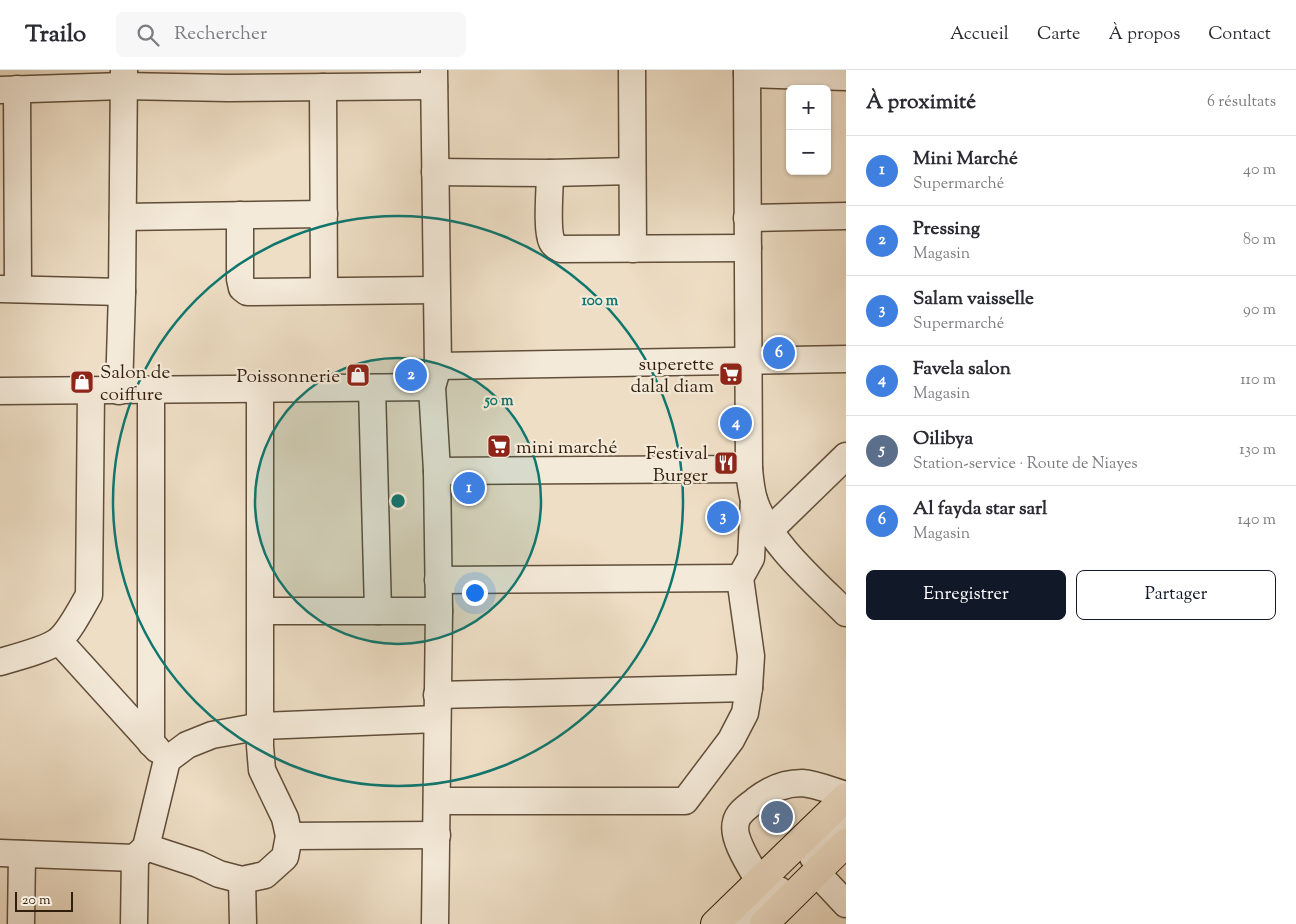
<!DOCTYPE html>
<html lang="fr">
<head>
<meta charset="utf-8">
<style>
  body { margin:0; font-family:"Sorts Mill Goudy",serif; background:#f7f7f7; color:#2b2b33 }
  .controls { position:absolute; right:15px; top:15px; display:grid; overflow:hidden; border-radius:8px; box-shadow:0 1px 4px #0004 }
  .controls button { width:45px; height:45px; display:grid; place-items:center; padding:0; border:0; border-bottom:1px solid #e1e1e2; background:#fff; color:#2b2b33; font:25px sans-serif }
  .scale { position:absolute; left:15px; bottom:12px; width:58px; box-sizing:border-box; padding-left:5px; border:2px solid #321e0c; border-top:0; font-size:14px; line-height:18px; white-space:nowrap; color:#321e0c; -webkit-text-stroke:4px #f4ead9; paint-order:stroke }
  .you { position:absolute; left:474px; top:522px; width:18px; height:18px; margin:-12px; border:4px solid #fff; border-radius:50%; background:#1a73e8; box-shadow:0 0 0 8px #1a73e833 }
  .badge { display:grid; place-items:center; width:32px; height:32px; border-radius:50%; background:#111827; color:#fff; font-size:16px; font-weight:700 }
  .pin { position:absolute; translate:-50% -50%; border:2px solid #fff; box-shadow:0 1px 5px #0006 }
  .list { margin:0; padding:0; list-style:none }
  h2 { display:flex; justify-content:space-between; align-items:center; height:65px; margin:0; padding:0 20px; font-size:21px }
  h2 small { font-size:16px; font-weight:400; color:#7c7c81 }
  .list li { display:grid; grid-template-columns:32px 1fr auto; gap:15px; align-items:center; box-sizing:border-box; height:70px; padding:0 20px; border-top:1px solid #e1e1e2 }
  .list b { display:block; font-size:19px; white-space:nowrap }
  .list p { margin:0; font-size:16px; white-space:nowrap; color:#7c7c81 }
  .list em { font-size:16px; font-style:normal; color:#7c7c81 }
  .actions { display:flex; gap:10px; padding:15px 20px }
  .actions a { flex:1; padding:11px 0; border:1px solid #111827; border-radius:8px; text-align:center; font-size:18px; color:#111827 }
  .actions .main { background:#111827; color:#fff }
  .icon { flex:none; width:28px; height:28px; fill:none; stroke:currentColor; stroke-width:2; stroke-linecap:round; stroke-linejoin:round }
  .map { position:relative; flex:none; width:846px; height:854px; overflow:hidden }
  header { display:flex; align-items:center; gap:30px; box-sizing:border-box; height:70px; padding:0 25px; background:#fff; border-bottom:1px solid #e1e1e2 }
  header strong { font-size:24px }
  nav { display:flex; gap:28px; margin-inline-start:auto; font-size:18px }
  .search { width:350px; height:45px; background:#f7f7f7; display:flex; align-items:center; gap:12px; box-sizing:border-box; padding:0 18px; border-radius:8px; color:#7c7c81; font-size:19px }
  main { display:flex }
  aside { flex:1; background:#fff }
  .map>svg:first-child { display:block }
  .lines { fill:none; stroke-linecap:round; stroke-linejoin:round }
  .minor-casing { stroke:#614e3a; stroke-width:29 }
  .major-casing { stroke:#321e0c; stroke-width:30 }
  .minor { stroke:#f4ead9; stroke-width:26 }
  .major { stroke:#eedec5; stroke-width:28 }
  .ring { fill:none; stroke:#0f766e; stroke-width:2.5 }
  .labels { text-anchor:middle; stroke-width:4.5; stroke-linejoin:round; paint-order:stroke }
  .poi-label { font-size:19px; fill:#321e0c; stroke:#f4ead9; text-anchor:end }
  .centre { fill:#0f766e; stroke:#f4ead9; stroke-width:2.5 }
  .ring-label { font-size:15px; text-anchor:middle; font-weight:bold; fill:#0f766e; stroke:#f4ead9; stroke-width:4.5; stroke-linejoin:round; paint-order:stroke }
</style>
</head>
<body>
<header>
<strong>Trailo</strong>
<div class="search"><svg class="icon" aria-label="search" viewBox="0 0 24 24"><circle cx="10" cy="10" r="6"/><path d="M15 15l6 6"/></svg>Rechercher</div>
<nav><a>Accueil</a><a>Carte</a><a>À propos</a><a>Contact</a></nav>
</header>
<main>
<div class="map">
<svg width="846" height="854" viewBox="0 0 846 854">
  <rect width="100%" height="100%" fill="#eedec5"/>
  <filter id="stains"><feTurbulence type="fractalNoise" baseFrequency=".004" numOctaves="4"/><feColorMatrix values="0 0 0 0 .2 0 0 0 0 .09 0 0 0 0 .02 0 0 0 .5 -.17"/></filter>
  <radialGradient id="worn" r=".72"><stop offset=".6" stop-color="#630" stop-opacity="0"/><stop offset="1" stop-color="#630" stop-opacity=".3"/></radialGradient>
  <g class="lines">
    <g class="minor-casing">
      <g id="minor">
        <polyline points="434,0 438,296 432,317 437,401 439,541 435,854"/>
        <polyline points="632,0 633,179"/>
        <path d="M 747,0 L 749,399 C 750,409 751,420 754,430 C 768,472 815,512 846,543"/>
        <polyline points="747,4 846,7"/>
        <polyline points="323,17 324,221"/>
        <polyline points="17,19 18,219"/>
        <polyline points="0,20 123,16 228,18 434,16"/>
        <polyline points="435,102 550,103 632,101"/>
        <path d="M 550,103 C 550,119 546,160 552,172 C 554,176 557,177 561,179 L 748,178"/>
        <polyline points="240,145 240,209 242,218 247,222 436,220"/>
        <polyline points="123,147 324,144"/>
        <polyline points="747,148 846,146"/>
        <polyline points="1,219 122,222"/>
        <polyline points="438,296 846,289"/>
        <polyline points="372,318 378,541"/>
        <polyline points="151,320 151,673"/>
        <polyline points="0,321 432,317"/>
        <polyline points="119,321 122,222 124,0"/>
        <polyline points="437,401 749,399"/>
        <polyline points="770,460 846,386"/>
        <polyline points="438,510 740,508"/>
        <polyline points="261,541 439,541"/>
        <polyline points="59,571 157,679"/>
        <path d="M 0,592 C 14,588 49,579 59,570 C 70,561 82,537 89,525 L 91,321"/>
        <polyline points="437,625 749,618"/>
        <polyline points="437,731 685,731 731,670 745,643 749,618 751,586 740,508 751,488 754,430"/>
        <polyline points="289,766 437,765"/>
        <polyline points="146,777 198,794 219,804 242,810 265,805 285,787 289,766 285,748 262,700 260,676 260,319"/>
        <polyline points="0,783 135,788 146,777 167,690 187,675 212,665 261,656 437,649"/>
        <polyline points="813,787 846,754"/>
        <polyline points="816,802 846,834"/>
        <polyline points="242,810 243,854"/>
        <path d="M 759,811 C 751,797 731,768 736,752 C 738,742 749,736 756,730 C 770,719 784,713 802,713 C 816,714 832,721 846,725"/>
        <polyline points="21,854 22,784"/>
        <polyline points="134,854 135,788"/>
        <polyline points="745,854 779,820"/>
      </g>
    </g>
    <g class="major-casing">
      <g id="major">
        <polyline points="715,854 846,727"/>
        <polyline points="764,854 846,773"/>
      </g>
    </g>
    <use href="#minor" class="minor"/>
    <use href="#major" class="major"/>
  </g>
  <circle cx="398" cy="431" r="143" fill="#0f766e" fill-opacity=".12"/>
  <g class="ring">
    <circle cx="398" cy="431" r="143"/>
    <circle cx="398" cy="431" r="285"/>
  </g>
  <defs>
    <g id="supermarket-square" transform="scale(1.25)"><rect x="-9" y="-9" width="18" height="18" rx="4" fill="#8f2418" stroke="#f4ead9"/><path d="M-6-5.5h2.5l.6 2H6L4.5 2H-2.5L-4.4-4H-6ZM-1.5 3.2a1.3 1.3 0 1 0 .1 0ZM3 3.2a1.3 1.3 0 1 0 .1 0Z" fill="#fff"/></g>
    <g id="shop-square" transform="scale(1.25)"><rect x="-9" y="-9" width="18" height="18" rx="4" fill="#8f2418" stroke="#f4ead9"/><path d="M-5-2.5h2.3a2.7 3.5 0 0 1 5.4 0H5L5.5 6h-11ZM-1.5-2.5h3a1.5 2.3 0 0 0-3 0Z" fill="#fff"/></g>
    <g id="restaurant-square" transform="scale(1.25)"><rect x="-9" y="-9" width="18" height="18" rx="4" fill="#8f2418" stroke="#f4ead9"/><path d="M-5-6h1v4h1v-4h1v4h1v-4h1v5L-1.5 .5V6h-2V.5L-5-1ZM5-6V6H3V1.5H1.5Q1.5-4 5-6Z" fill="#fff"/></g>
  </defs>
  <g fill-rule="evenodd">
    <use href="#supermarket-square" x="731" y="304"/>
    <use href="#shop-square" x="358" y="305"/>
    <use href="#shop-square" x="82" y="312"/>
    <use href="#supermarket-square" x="499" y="376"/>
    <use href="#restaurant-square" x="726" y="393"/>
  </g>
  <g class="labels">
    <g class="poi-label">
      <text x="714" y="300">superette<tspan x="714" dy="22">dalal diam</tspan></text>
      <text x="100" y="308" text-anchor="start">Salon de<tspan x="100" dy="22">coiffure</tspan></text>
      <text x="340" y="312">Poissonnerie</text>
      <text x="516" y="383" text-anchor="start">mini marché</text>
      <text x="708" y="389">Festival<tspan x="708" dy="22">Burger</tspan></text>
    </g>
  </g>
  <circle cx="398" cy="431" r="8" class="centre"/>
  <g class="ring-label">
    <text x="600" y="235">100 m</text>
    <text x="499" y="335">50 m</text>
  </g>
  <rect width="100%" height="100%" filter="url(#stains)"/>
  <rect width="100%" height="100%" fill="url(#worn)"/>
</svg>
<div class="controls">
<button>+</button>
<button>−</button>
</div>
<div class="scale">20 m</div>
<div class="you"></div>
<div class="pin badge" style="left:469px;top:418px;background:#3f7fe0">1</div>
<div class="pin badge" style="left:411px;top:305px;background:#3f7fe0">2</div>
<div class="pin badge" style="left:723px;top:447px;background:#3f7fe0">3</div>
<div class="pin badge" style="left:736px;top:353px;background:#3f7fe0">4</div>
<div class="pin badge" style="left:777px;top:747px;background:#5c6f8a">5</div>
<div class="pin badge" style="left:779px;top:283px;background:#3f7fe0">6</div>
</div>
<aside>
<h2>À proximité<small>6 résultats</small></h2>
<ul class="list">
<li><span class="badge" style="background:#3f7fe0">1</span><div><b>Mini Marché</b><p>Supermarché</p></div><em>40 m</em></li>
<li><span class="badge" style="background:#3f7fe0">2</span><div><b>Pressing</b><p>Magasin</p></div><em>80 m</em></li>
<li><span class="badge" style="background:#3f7fe0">3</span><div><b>Salam vaisselle</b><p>Supermarché</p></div><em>90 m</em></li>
<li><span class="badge" style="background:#3f7fe0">4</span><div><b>Favela salon</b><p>Magasin</p></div><em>110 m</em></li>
<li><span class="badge" style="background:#5c6f8a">5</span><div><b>Oilibya</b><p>Station-service · Route de Niayes</p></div><em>130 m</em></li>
<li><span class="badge" style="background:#3f7fe0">6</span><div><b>Al fayda star sarl</b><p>Magasin</p></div><em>140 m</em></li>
</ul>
<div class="actions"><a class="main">Enregistrer</a><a>Partager</a></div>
</aside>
</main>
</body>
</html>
